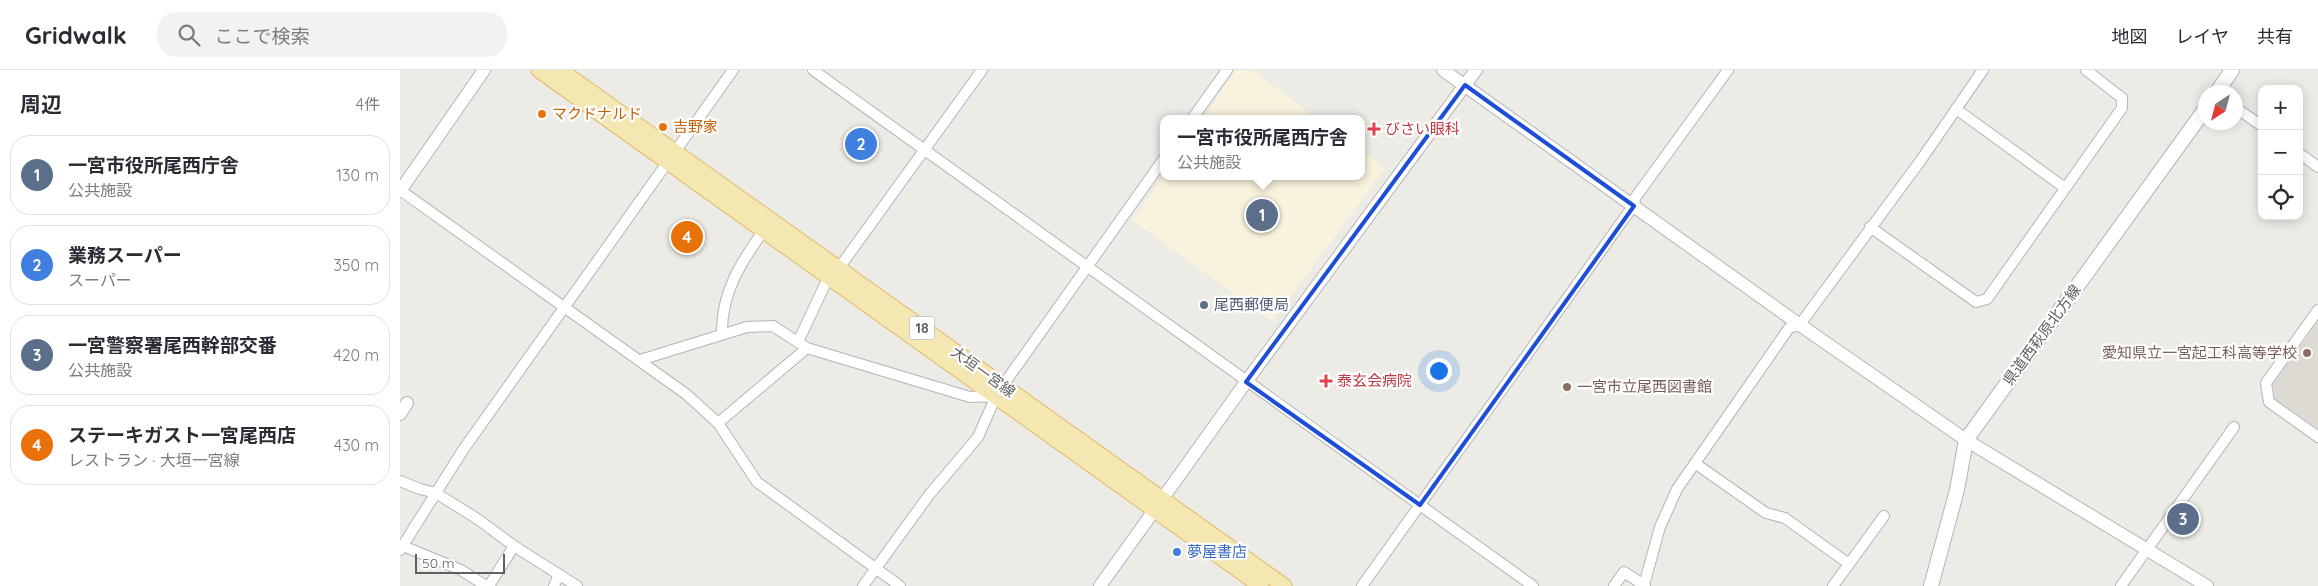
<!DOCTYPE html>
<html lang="ja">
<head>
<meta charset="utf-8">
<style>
  body { margin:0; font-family:Quicksand,"Noto Sans JP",sans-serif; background:#f2f2f3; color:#2b2b33 }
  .controls { position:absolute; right:15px; top:15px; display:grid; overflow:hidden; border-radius:10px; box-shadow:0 2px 12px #0003 }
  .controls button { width:45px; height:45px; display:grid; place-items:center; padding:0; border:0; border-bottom:1px solid #e1e1e2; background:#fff; color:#2b2b33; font:25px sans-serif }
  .compass { position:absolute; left:1798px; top:15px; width:45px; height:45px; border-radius:50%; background:#fff; box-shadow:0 2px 12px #0003; rotate:216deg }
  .scale { position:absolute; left:15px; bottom:12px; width:90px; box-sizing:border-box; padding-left:5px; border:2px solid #5d6063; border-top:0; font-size:14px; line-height:18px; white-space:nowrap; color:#5d6063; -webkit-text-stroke:4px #fff; paint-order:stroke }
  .you { position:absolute; left:1038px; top:300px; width:18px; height:18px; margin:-12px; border:4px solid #fff; border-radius:50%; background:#1a73e8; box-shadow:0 0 0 8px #1a73e833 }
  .badge { display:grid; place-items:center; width:32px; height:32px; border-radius:50%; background:#d34b45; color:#fff; font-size:16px; font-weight:700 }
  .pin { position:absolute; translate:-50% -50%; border:2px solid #fff; box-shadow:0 1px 5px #0006 }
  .popup { position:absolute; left:760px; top:45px; width:205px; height:65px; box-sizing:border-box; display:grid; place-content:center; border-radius:10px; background:#fff; filter:drop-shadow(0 1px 4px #0005); font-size:16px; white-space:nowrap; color:#7c7c81 }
  .popup b { font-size:19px; color:#2b2b33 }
  .popup::after { content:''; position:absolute; left:50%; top:100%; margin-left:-10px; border:10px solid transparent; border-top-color:#fff }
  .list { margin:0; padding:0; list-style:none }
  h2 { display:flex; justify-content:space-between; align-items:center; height:65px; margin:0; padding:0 20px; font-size:21px }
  h2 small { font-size:16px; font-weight:400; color:#7c7c81 }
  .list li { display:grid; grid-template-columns:32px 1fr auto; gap:15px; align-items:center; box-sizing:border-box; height:80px; margin:0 10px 10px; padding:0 10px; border:1px solid #e1e1e2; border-radius:20px }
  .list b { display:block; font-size:19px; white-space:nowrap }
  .list p { margin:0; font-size:16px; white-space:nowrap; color:#7c7c81 }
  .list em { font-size:16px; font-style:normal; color:#7c7c81 }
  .icon { flex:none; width:28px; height:28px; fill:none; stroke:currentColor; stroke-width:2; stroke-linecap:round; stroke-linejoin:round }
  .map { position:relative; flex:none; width:1918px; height:516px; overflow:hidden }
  header { display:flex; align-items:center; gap:30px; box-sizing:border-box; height:70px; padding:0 25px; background:#fff; border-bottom:1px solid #e1e1e2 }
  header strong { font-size:24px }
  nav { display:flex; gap:28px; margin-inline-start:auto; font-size:18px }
  .search { width:350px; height:45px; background:#f2f2f3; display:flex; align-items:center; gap:12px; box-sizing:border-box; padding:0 18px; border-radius:20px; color:#7c7c81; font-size:19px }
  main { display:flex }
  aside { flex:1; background:#fff }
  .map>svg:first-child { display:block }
  .commercial { fill:#f9f2dd }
  .education { fill:#dddad3 }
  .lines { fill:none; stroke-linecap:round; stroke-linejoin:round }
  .minor-casing { stroke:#b2b5b8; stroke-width:12 }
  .tertiary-casing { stroke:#b2b5b8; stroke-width:14 }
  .secondary-casing { stroke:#b1b4b8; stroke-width:16 }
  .primary-casing { stroke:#dfba6c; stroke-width:17 }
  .minor { stroke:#fff; stroke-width:10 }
  .tertiary { stroke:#fff; stroke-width:12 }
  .secondary { stroke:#fff; stroke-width:14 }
  .primary { stroke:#f5e7b2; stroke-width:15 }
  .marked { fill:none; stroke:#1d4ed8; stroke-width:4; stroke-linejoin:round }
  .food-dot { fill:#e8710a; stroke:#fff; stroke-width:2 }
  .health-dot { fill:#e0444e; stroke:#fff; stroke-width:2 }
  .service-dot { fill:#5c6f8a; stroke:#fff; stroke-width:2 }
  .education-dot { fill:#8d6e63; stroke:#fff; stroke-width:2 }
  .shop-dot { fill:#3f7fe0; stroke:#fff; stroke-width:2 }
  .labels { text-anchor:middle; stroke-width:4.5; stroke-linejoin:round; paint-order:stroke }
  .shield { fill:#fff; stroke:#8e9092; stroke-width:1 }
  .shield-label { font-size:14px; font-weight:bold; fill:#5d6063 }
  .food-label { font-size:15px; fill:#c56008; stroke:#fff; text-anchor:start }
  .health-label { font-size:15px; fill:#be3a42; stroke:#fff; text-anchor:start }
  .service-label { font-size:15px; fill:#4e5e75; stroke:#fff; text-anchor:start }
  .street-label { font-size:15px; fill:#5d6063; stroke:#fff }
  .education-label { font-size:15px; fill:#785e54; stroke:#fff; text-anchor:end }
  .shop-label { font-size:15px; fill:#366cbe; stroke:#fff; text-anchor:start }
</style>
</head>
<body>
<header>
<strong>Gridwalk</strong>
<div class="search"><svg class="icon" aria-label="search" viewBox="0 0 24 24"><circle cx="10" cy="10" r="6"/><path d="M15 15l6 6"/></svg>ここで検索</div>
<nav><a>地図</a><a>レイヤ</a><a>共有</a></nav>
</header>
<main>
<aside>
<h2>周辺<small>4件</small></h2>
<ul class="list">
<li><span class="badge" style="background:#5c6f8a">1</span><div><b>一宮市役所尾西庁舎</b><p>公共施設</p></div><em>130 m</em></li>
<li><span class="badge" style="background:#3f7fe0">2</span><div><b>業務スーパー</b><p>スーパー</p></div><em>350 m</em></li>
<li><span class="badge" style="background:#5c6f8a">3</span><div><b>一宮警察署尾西幹部交番</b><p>公共施設</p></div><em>420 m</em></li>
<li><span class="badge" style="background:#e8710a">4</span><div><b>ステーキガスト一宮尾西店</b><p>レストラン · 大垣一宮線</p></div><em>430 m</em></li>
</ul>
</aside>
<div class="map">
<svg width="1918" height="516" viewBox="0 0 1918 516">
  <rect width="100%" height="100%" fill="#edebe5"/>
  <g class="commercial">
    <polygon points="836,0 852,0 918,49 803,49"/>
    <polygon points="961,80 985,98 872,252 733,150 763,106 961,106"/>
  </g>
  <polygon class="education" points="1918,251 1918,361 1875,329 1873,314"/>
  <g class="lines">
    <g class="minor-casing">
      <g id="minor">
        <polyline points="413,0 1133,516"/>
        <polyline points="1836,38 1862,56"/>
        <polyline points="1556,39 1665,118"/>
        <polyline points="792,49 827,0"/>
        <polyline points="1899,83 1918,97"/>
        <polyline points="0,120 286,324 318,353 357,412 500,516"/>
        <polyline points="1470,157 1576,232 1587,229 1722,38 1722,28 1686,0"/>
        <polyline points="1918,240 1866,313 1869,332 1918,367"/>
        <path d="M 322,264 C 321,223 341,192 364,160"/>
        <polyline points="398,272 429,206 439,198 582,0"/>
        <polyline points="240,290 347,257 373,256 407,278 570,327 596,326 578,367 529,425 463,516"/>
        <polyline points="599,321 763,90"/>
        <polyline points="318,353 407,278"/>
        <polyline points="1296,394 1366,443 1385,448 1449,494"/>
        <polyline points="0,411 20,419 36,423 79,450 114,476 177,516"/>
        <polyline points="3,476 61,500 86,516"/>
        <polyline points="0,480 63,380 333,0"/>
        <polyline points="1244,515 1260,457 1277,419 1389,258 1400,255 1404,249 1521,90 1583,0"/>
        <polyline points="89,516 114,476"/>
        <polyline points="154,516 159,504"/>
        <polyline points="962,516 1228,143 1234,136 1235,128 1328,0"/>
        <polyline points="1214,516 1224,502 1245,516"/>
        <polyline points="1433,516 1484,446"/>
        <polyline points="1721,516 1834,357"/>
      </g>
    </g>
    <g class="tertiary-casing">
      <g id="tertiary">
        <polyline points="1043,0 1400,255 1566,370 1807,516"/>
        <polyline points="0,121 84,0"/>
        <polyline points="0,344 7,333"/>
        <polyline points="700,516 846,312 1076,0"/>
      </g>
    </g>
    <g class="secondary-casing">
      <g id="secondary">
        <polyline points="1817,22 1832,0"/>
        <polyline points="1531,516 1557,420 1566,370 1806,38"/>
      </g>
    </g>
    <g class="primary-casing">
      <g id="primary">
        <polyline points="139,0 861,516"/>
        <polyline points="160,0 884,516"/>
      </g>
    </g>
    <use href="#minor" class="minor"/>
    <use href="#tertiary" class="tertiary"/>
    <use href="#secondary" class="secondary"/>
    <use href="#primary" class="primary"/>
  </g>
  <path class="marked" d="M 1065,15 L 1234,136 L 1020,435 L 846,312 Z"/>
  <g class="food-dot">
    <circle cx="142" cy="44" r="5"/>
    <circle cx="263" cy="57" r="5"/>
  </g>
  <g class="health-dot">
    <path d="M971.5 51.5h5v5h5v5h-5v5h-5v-5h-5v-5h5z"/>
    <path d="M923.5 303.5h5v5h5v5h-5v5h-5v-5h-5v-5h5z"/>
  </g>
  <circle class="service-dot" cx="804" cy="235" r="5"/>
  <g class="education-dot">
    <circle cx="1907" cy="283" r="5"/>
    <circle cx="1167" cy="317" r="5"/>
  </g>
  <circle class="shop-dot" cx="777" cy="482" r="5"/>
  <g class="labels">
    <rect class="shield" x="509.5" y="246.5" width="25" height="23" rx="4"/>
    <g class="shield-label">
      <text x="522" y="263">18</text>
    </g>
    <g class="food-label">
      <text x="152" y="49">マクドナルド</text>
      <text x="273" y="62">吉野家</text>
    </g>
    <g class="health-label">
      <text x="985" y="64">びさい眼科</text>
      <text x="937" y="316">泰玄会病院</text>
    </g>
    <g class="service-label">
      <text x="814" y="240">尾西郵便局</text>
    </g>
    <g class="street-label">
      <text transform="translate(1642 265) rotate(-54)" y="5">県道西萩原北方線</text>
      <text transform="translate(583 302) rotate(36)" y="5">大垣一宮線</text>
    </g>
    <g class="education-label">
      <text x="1897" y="288">愛知県立一宮起工科高等学校</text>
      <text x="1177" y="322" text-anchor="start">一宮市立尾西図書館</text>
    </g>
    <g class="shop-label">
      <text x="787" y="487">夢屋書店</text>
    </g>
  </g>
</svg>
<div class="controls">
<button>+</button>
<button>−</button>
<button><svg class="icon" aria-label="locate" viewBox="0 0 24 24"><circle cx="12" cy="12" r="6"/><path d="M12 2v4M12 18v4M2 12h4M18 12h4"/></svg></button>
</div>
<svg class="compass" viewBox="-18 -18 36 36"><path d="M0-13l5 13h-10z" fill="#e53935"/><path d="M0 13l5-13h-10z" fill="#7c7c81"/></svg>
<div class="scale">50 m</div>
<div class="you"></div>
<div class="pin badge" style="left:862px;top:145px;background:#5c6f8a">1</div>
<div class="popup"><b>一宮市役所尾西庁舎</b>公共施設</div>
<div class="pin badge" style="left:461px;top:74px;background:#3f7fe0">2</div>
<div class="pin badge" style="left:1783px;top:449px;background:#5c6f8a">3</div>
<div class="pin badge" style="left:287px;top:167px;background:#e8710a">4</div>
</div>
</main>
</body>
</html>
